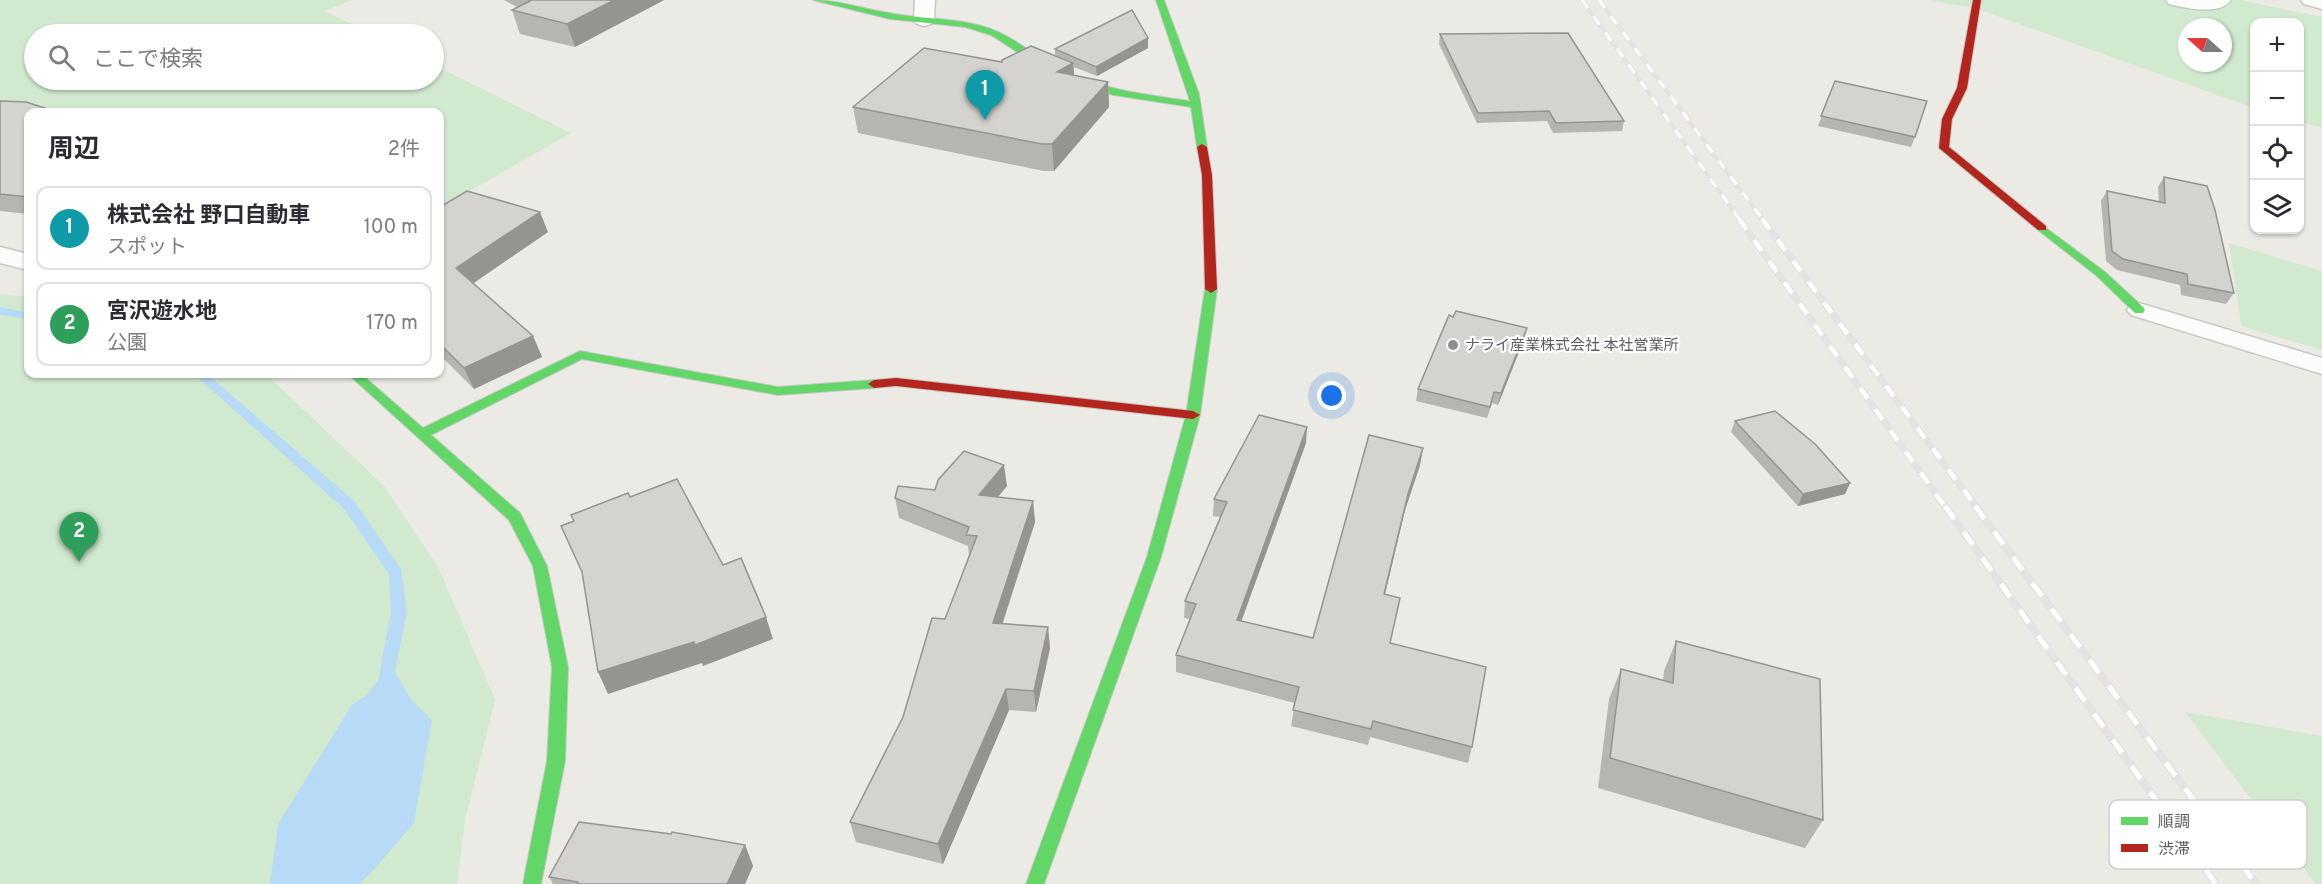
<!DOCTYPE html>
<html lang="ja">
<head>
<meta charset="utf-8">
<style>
  body { margin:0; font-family:Overpass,"Noto Sans JP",sans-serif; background:#f2f2f3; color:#2b2b33 }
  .controls { position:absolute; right:18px; top:18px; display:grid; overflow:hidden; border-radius:12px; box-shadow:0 2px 4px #0004 }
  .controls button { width:54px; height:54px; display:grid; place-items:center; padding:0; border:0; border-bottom:2px solid #e1e1e2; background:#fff; color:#2b2b33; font:30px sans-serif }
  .compass { position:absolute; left:2178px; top:18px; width:54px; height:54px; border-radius:50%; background:#fff; box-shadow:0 2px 4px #0004; rotate:291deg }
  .you { position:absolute; left:1332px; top:396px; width:21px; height:21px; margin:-15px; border:4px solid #fff; border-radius:50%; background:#1a73e8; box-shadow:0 0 0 9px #1a73e833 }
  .badge { display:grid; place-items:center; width:39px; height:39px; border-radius:50%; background:#8d8f91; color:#fff; font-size:20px; font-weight:700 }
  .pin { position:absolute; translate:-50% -50px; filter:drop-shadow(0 2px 3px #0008) }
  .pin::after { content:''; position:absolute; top:32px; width:21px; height:18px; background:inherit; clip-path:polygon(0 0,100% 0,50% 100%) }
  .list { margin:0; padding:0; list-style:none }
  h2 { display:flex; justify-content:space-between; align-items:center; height:78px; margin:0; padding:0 24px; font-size:26px }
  h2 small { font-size:20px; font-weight:400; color:#7c7c81 }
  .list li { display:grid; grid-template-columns:39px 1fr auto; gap:18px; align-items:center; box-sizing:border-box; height:84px; margin:0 12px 12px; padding:0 12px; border:2px solid #e1e1e2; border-radius:12px }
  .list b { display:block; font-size:22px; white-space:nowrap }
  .list p { margin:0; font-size:20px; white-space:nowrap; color:#7c7c81 }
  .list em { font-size:20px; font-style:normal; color:#7c7c81 }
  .icon { flex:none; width:33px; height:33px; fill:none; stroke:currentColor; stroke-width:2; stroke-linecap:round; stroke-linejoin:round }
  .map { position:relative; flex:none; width:2322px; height:884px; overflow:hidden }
  .search { position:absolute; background:#fff; box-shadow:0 2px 4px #0004; left:24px; top:24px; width:420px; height:66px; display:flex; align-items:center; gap:15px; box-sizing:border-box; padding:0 21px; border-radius:33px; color:#7c7c81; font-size:22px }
  .panel { position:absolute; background:#fff; box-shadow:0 2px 4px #0004; left:24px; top:108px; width:420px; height:270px; border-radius:12px }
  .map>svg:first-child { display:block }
  .green { fill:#d1e9ce; fill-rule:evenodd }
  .water { fill:#b7dbf7 }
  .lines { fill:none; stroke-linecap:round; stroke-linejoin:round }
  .stream { fill:#b7dbf7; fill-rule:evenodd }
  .lane-casing { stroke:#c7c8c7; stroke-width:3 }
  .street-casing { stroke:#c7c8c7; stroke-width:3 }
  .fast-casing { stroke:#c7c8c6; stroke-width:2 }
  .jam-casing { stroke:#c7c8c6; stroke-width:2 }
  .lane { fill:#fcfcfb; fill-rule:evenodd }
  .street { fill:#fcfcfb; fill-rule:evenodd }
  .fast { fill:#63d668; fill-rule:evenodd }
  .jam { fill:#b3261e; fill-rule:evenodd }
  .rail-far2-casing { stroke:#e2e3e2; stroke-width:4.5 }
  .rail-far1-casing { stroke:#e2e3e2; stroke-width:7 }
  .rail-casing { stroke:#e2e3e2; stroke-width:8 }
  .rail-far2 { stroke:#fff; stroke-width:3; stroke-dasharray:10; stroke-linecap:butt }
  .rail-far1 { stroke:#fff; stroke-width:4.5; stroke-dasharray:13; stroke-linecap:butt }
  .rail { stroke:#fff; stroke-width:5; stroke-dasharray:16; stroke-linecap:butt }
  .wall { fill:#b6b5b2 }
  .shaded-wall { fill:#949491 }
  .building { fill:#d4d3cf; stroke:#949491; stroke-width:1.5 }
  .poi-dot { fill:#8d8f91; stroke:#fff; stroke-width:2 }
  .labels { text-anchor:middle; stroke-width:4.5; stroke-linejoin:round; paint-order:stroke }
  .poi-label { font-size:15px; fill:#5a5e64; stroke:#fff; text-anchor:start }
  .key { fill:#fff; stroke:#cecfd0; stroke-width:1.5 }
  .key-label { font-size:16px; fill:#5a5e64 }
</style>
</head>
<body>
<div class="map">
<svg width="2322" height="884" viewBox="0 0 2322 884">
  <rect width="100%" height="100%" fill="#ebeae4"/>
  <g class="green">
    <polygon points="0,0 352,0 325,11 372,34 34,34 34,80 434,80 434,65 571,133 440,208 440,112 33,112 0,106"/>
    <path d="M 1926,0 L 2240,0 L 2322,17 L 2322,127 L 2300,122 L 2300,22 L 2254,22 L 2254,108 L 1975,8 ZM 2187,27 L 2223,27 L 2223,63 L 2187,63 Z"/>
    <polygon points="2229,243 2322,271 2322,350 2241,326"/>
    <polygon points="0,294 28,297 28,374 266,374 384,486 438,567 495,700 465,820 457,884 0,884"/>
    <polygon points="2185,712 2322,736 2322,884 2316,884"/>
  </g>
  <polygon class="water" points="390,664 412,701 432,720 414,823 370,874 359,884 270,884 278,824 352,705 367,695"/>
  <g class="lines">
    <g class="stream">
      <polygon points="0,307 28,313 28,319 0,315"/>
      <polygon points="194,374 207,374 354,501 401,569 407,611 392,687 386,689 380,687 378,682 391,611 389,574 344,509"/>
    </g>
    <g class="lane-casing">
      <polygon id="lane" points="2139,303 2322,358 2322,374 2131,315 2127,310 2131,305"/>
    </g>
    <g class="street-casing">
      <g id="street">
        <polygon points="915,0 935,0 934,20 931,24 924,26 917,24 914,20"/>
        <path d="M 2166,0 L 2231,0 C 2220,16 2185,8 2169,4 Z"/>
        <polygon points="2301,0 2322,0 2322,9 2304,4"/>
        <polygon points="0,247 28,254 28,270 0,263"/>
      </g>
    </g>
    <g class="fast-casing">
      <g id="fast">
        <path d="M 813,0 C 839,0 863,9 889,13 C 924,20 963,17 996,31 C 1020,41 1042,62 1067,73 C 1106,90 1148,95 1190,101 L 1156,0 L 1164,0 L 1199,94 L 1207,147 L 1202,150 L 1197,147 L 1191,107 L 1113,95 L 1061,77 L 1034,63 L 991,35 L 965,27 L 890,19 Z"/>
        <polygon points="2042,225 2105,272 2143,307 2145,310 2143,313 2135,313 2097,276 2038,230 2037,228"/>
        <polygon points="1211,285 1217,289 1200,415 1161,557 1044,884 1026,884 1147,557 1186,415 1205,289"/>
        <polygon points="580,351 778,387 874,380 880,384 874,388 778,395 582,359 431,435 520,513 547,566 568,667 565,761 541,884 523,884 547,761 552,667 533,566 509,520 348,374 361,374 423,428"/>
      </g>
    </g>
    <g class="jam-casing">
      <g id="jam">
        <polygon points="1973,0 1981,0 1967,88 1952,119 1949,147 2046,226 2046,230 2038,230 1939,148 1942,119 1957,88"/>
        <polygon points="1202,144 1207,147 1212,175 1217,289 1211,293 1205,289 1202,175 1197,147"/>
        <polygon points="896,378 1193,411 1200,415 1193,419 896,386 874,388 868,384 874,380"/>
      </g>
    </g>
    <use href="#lane" class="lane"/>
    <use href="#street" class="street"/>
    <use href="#fast" class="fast"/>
    <use href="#jam" class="jam"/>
    <g class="rail-far2-casing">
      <g id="rail-far2">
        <polyline points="1582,0 1740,220"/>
        <polyline points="1599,0 1763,220"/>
      </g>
    </g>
    <g class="rail-far1-casing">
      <g id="rail-far1">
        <polyline points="1739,219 1946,508"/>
        <polyline points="1762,219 1977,508"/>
      </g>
    </g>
    <g class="rail-casing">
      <g id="rail">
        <polyline points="1945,506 2216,884"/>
        <polyline points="1975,506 2256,884"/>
      </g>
    </g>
    <use href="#rail-far2" class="rail-far2"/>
    <use href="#rail-far1" class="rail-far1"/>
    <use href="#rail" class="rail"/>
  </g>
  <g class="wall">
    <polygon points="504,0 664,0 575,47 520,34 512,10 517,7"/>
    <polygon points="1440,34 1624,121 1622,131 1553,133 1547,121 1477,123 1439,44"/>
    <polygon points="1148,48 1097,76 1074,67 1074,75 1108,82 1109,107 1054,171 1044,171 858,133 853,107 1002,62 1055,56 1055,49"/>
    <polygon points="1835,81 1915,137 1911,147 1818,126"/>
    <polygon points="0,101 28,112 28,214 0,211"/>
    <polygon points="2164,177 2234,293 2226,304 2181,295 2180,285 2117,270 2106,261 2101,201 2107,191 2159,202 2158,187"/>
    <polygon points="440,207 548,232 473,283 533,336 542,357 474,389 440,355"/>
    <polygon points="1527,328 1524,339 1498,405 1492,403 1487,418 1416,401 1418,389"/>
    <polygon points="1735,421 1850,483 1845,494 1798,506 1731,432"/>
    <polygon points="1306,443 1241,621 1313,638 1423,448 1420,465 1405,510 1385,594 1390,643 1472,747 1468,763 1370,737 1368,745 1291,726 1295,703 1176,672 1176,655 1190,619 1184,618 1185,601 1220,517 1213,516 1214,499"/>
    <polygon points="1007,486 997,497 1033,501 1035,522 1002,623 1048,627 1050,648 1036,712 1009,710 943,864 856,842 850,822 903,717 945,619 969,556 968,546 899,518 895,498 935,490"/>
    <polygon points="1676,641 1823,820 1805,848 1598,788 1609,699 1621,669 1663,681 1664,671"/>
    <polygon points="745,845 753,866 745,884 553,884 549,877"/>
  </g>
  <g class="shaded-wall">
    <polygon points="614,0 664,0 575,47 567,24"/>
    <polygon points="1148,38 1148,48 1097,76 1096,67"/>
    <polygon points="1073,63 1075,89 1057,72"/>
    <polygon points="1108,82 1109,107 1054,171 1052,144"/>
    <polygon points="540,212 548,232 465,289 456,268"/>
    <polygon points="1527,328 1524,339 1498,405 1501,393"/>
    <polygon points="533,336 542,357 474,389 464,368"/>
    <polygon points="1307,427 1306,443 1236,636 1237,620"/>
    <polygon points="1423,448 1420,465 1405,510 1381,611 1384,594 1408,494"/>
    <polygon points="1004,465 1007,486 982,516 979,495"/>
    <polygon points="1850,483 1845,494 1798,506 1803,494"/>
    <polygon points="1033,501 1035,522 996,644 993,623"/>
    <polygon points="766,617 773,639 703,666 702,663 608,694 598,672"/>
    <polygon points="1048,627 1050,648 1036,712 1034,691"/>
    <polygon points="1006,689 1009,710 943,864 938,844"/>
    <polygon points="745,845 753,866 745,884 727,884"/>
  </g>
  <g class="building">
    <polygon points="529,0 614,0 567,24 512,10 530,1"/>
    <polygon points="1132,10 1148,38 1096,67 1055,49"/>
    <polygon points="1568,33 1624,121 1556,123 1549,111 1478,113 1440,34"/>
    <polygon points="1031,46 1073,63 1057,72 1108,82 1052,144 1042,144 853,107 924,48 1002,62 1002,60"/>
    <polygon points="1835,81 1927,101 1915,137 1821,116"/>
    <polygon points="0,101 26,102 57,112 28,112 28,197 0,194"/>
    <polygon points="2164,177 2207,186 2215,210 2234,293 2188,284 2187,274 2123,259 2112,251 2107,191 2165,203"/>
    <polygon points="467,191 540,212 456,268 533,336 464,368 440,344 440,207"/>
    <polygon points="1456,311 1527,328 1501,393 1494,392 1490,407 1418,389 1449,315 1453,317"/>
    <polygon points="1775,411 1815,444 1850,483 1803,494 1735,421"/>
    <polygon points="1259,415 1307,427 1237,620 1313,638 1369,435 1423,448 1408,494 1384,594 1400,598 1390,643 1486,667 1472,747 1373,721 1371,729 1293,710 1299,687 1176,655 1196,604 1185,601 1227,502 1214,499"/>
    <polygon points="964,451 1004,465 979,495 1033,501 993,623 1048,627 1034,691 1006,689 938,844 850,822 903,717 932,618 945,619 977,536 966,535 969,527 895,498 898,486 935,490 938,480"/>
    <polygon points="677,479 723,565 741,558 766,617 695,645 694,642 598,672 582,572 561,526 574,521 571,515 628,493 630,497"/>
    <polygon points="1676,641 1820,679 1823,820 1610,758 1621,669 1673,683"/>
    <polygon points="579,822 671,834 672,832 745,845 727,884 577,884 578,882 549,877"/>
  </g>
  <circle class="poi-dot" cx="1453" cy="345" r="6"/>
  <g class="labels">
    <g class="poi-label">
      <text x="1465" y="350">ナライ産業株式会社 本社営業所</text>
    </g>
  </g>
  <rect x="2109" y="800" width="198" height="69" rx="9" class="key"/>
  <rect x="2121" y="817" width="27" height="8" fill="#63d668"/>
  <rect x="2121" y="844" width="27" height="8" fill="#b3261e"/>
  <g class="key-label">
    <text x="2158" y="827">順調</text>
    <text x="2158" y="854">渋滞</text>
  </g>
</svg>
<div class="controls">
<button>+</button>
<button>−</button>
<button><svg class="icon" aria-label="locate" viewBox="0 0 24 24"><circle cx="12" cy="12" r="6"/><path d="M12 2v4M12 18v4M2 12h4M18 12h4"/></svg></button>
<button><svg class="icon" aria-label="layers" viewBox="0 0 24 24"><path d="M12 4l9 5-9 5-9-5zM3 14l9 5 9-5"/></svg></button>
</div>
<svg class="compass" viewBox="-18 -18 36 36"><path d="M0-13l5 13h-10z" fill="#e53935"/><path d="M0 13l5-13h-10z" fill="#7c7c81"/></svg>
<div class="you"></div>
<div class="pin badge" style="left:985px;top:120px;background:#0f9aa8">1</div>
<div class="pin badge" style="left:79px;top:562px;background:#2e9e5b">2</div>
<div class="search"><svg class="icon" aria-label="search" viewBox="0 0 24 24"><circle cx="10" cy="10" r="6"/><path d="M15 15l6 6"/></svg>ここで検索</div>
<section class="panel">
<h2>周辺<small>2件</small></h2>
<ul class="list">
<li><span class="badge" style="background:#0f9aa8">1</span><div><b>株式会社 野口自動車</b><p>スポット</p></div><em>100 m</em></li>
<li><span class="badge" style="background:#2e9e5b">2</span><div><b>宮沢遊水地</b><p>公園</p></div><em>170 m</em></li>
</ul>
</section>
</div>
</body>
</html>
